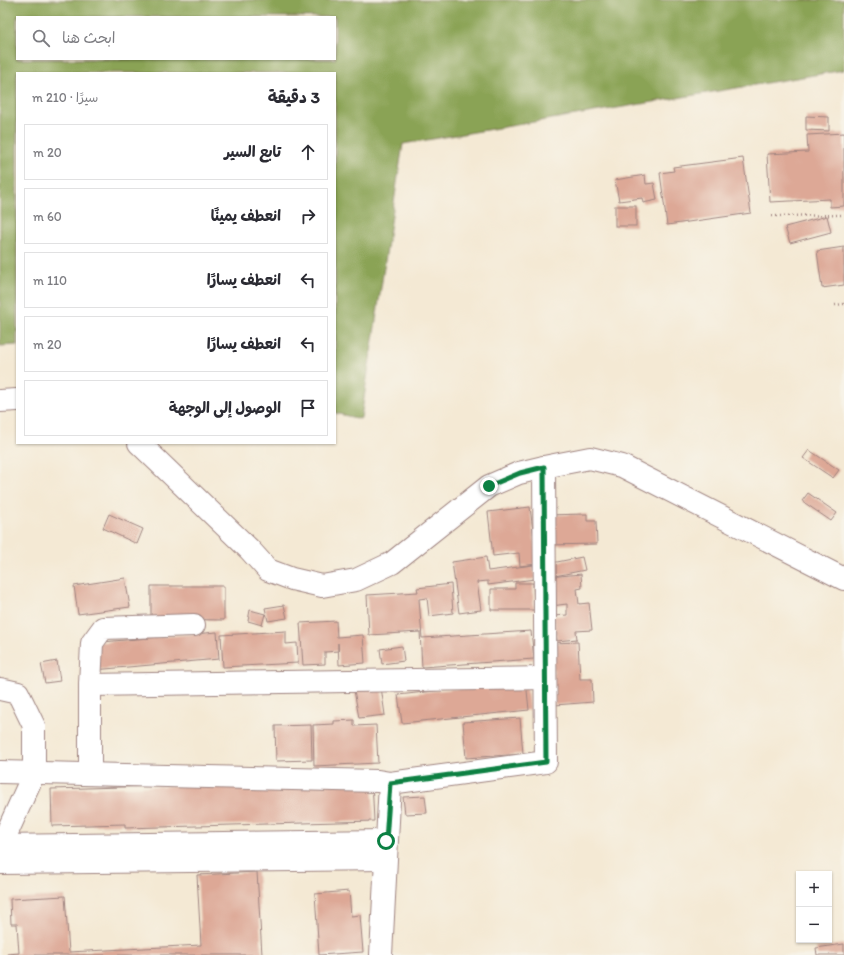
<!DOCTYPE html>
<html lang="ar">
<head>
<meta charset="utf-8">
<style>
  body { margin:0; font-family:Itim,"Playpen Sans Arabic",sans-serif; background:#f7f7f7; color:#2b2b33; direction:rtl }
  .controls { position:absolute; right:12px; bottom:12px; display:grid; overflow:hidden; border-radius:0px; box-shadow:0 1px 3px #0004 }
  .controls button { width:36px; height:36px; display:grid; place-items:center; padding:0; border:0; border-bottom:1px solid #e1e1e2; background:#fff; color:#2b2b33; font:20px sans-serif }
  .stop { position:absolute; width:12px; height:12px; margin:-9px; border:3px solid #0b8043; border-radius:50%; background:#fff }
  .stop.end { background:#0b8043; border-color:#fff; box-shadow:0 1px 4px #0008 }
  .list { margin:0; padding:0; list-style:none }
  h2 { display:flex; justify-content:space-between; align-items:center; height:52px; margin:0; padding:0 16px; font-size:17px }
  h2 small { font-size:13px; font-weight:400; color:#7c7c81 }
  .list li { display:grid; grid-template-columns:26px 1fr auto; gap:12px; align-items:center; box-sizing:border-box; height:56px; margin:0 8px 8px; padding:0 8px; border:1px solid #e1e1e2; border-radius:0px }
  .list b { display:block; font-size:15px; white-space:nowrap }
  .list em { font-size:13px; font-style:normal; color:#7c7c81 }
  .icon { flex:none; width:22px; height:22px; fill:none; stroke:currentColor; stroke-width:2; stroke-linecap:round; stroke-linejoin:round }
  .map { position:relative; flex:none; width:844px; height:955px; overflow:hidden; direction:ltr }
  .search { position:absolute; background:#fff; box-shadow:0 1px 3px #0004; left:16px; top:16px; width:320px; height:44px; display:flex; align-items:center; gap:10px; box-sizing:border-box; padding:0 14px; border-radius:0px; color:#7c7c81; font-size:15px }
  .panel { position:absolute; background:#fff; box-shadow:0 1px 3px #0004; left:16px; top:72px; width:320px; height:372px; border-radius:0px; direction:rtl }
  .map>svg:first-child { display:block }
  .forest { fill:#8aa355; stroke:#6a6140; fill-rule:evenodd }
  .building { fill:#dda896 }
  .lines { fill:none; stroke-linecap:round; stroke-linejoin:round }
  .minor-casing { stroke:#9f8480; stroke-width:24 }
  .major-casing { stroke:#9f8480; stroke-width:24 }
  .path { stroke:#9f8480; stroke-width:2.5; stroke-dasharray:1 3; stroke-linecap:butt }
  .minor { stroke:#fff; stroke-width:22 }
  .major { stroke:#fff; stroke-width:22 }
  .route { stroke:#0b8043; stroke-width:5 }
</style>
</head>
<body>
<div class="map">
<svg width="844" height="955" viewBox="0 0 844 955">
  <rect width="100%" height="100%" fill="#f7f3e8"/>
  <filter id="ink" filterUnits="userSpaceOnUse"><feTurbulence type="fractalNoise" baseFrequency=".025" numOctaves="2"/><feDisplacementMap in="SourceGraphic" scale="8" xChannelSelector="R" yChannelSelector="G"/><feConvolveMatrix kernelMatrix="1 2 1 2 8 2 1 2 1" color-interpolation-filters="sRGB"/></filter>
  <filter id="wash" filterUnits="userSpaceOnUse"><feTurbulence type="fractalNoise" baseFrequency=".012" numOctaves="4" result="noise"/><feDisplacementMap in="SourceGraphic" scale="16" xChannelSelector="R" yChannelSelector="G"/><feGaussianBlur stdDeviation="0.9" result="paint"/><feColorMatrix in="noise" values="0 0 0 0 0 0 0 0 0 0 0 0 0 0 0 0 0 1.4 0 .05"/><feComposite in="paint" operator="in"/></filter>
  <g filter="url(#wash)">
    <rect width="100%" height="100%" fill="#f4e9d4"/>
    <path class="forest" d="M 0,0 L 844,0 L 844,70 L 403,144 L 361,418 L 360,419 L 335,413 L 335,73 L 17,73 L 17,345 L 0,346 ZM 17,17 L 335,17 L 335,59 L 17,59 Z"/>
    <g id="blocks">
      <g class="building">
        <polygon points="806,116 829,117 829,131 806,130"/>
        <polygon points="844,133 844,206 830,207 830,199 770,202 767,154 808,152 807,135"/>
        <polygon points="743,158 751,213 667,225 660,173 674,171 673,167"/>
        <polygon points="645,175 646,184 654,183 657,200 643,203 642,198 619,201 615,180"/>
        <rect x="615" y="206" width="21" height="20"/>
        <polygon points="827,216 831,232 790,243 785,227"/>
        <polygon points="844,247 844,285 822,288 817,251"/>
        <polygon points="809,450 839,470 833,478 803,458"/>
        <polygon points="808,493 837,513 831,521 802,501"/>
        <polygon points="530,507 537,564 520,566 519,553 493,556 488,512"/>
        <polygon points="109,514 143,529 137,544 103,528"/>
        <polygon points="587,514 587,521 596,521 597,544 545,545 544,515"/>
        <polygon points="486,557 488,571 533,565 535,579 488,585 488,581 477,582 481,610 459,613 452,562"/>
        <polygon points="582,557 585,570 555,576 552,563"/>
        <polygon points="581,574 582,588 577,589 579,604 589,603 592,630 576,631 577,639 557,641 554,616 567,615 567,604 551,606 549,577"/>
        <polygon points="125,578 130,607 78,614 74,586"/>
        <polygon points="515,583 533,583 534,610 491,610 491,589 515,589"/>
        <polygon points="451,584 453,613 429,616 427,598 419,599 422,638 531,631 534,659 422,667 420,632 369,635 367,595 418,592 417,588"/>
        <polygon points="151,586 224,586 224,620 151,619"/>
        <polygon points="284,605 287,618 268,621 265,608"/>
        <polygon points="250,610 265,614 262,625 248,621"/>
        <polygon points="336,621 337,637 363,635 365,663 339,665 338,643 338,651 325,652 325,664 303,665 300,623"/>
        <polygon points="286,631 286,644 297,643 298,663 223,667 221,635"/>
        <polygon points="217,632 219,659 94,670 91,643"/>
        <polygon points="578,642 580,679 592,679 593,702 555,705 552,643"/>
        <polygon points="402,646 404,661 382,664 380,649"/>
        <polygon points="57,661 60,681 45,683 41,664"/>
        <polygon points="526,681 529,710 402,723 398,695"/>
        <polygon points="381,687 385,715 359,718 354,690"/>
        <polygon points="520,718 523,754 466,758 463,722"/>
        <polygon points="354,720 354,726 376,725 378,763 314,766 313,725 334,724 334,721"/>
        <polygon points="311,725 312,760 276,761 275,726"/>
        <polygon points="372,780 374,821 125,828 125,824 52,826 51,789"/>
        <polygon points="425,796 427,813 405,814 403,797"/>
        <polygon points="257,872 262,955 7,955 7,954 19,953 17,924 11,924 10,899 65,896 69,952 201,945 197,875"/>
        <polygon points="349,891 351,916 360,915 363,952 319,955 315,894"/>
        <polygon points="844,944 844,955 817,955 816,948"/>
      </g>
    </g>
  </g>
  <g filter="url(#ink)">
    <use href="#blocks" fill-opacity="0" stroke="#9f8480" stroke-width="1"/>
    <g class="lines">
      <g class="minor-casing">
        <g id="minor">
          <polyline points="90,685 545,678"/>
          <polyline points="0,689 18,693 34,726 34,773 0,848"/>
          <polyline points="0,772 378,781 390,783"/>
          <polyline points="90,774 90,685 92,643 103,628 194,625"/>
          <polyline points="0,846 386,841"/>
          <polyline points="0,863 385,859"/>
          <polyline points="381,955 390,783 546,762 544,467"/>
        </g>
      </g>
      <g class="major-casing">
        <g id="major">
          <polyline points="0,401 17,400"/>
          <polyline points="139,443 249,549 268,570 292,579 322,586 356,580 392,563 489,486 519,473 544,467 590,458 622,466 844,579"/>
        </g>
      </g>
      <g class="path">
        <polyline points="772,216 844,215"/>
        <polyline points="835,305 844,304"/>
      </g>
      <use href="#minor" class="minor"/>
      <use href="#major" class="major"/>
    </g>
  </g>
  <g class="lines" filter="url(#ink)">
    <polyline class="route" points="386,841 390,783 546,762 544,467 520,473 489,486"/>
  </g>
</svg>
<div class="controls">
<button>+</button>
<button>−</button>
</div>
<div class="stop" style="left:386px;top:841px"></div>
<div class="stop end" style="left:489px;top:486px"></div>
<div class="search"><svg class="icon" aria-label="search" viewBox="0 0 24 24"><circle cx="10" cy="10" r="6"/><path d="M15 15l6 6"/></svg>ابحث هنا</div>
<section class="panel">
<h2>3 دقيقة<small>سيرًا · 210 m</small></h2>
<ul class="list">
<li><svg class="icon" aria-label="ahead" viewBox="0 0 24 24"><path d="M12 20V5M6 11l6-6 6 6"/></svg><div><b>تابع السير</b></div><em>20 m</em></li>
<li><svg class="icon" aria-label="right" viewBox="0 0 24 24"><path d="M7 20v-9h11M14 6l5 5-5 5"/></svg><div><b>انعطف يمينًا</b></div><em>60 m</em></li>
<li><svg class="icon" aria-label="left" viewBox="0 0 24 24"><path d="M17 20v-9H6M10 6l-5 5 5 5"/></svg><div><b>انعطف يسارًا</b></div><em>110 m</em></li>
<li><svg class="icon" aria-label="left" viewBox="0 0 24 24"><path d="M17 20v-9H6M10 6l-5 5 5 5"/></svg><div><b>انعطف يسارًا</b></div><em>20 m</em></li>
<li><svg class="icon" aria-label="arrive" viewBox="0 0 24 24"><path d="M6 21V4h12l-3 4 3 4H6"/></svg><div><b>الوصول إلى الوجهة</b></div></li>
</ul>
</section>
</div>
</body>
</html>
